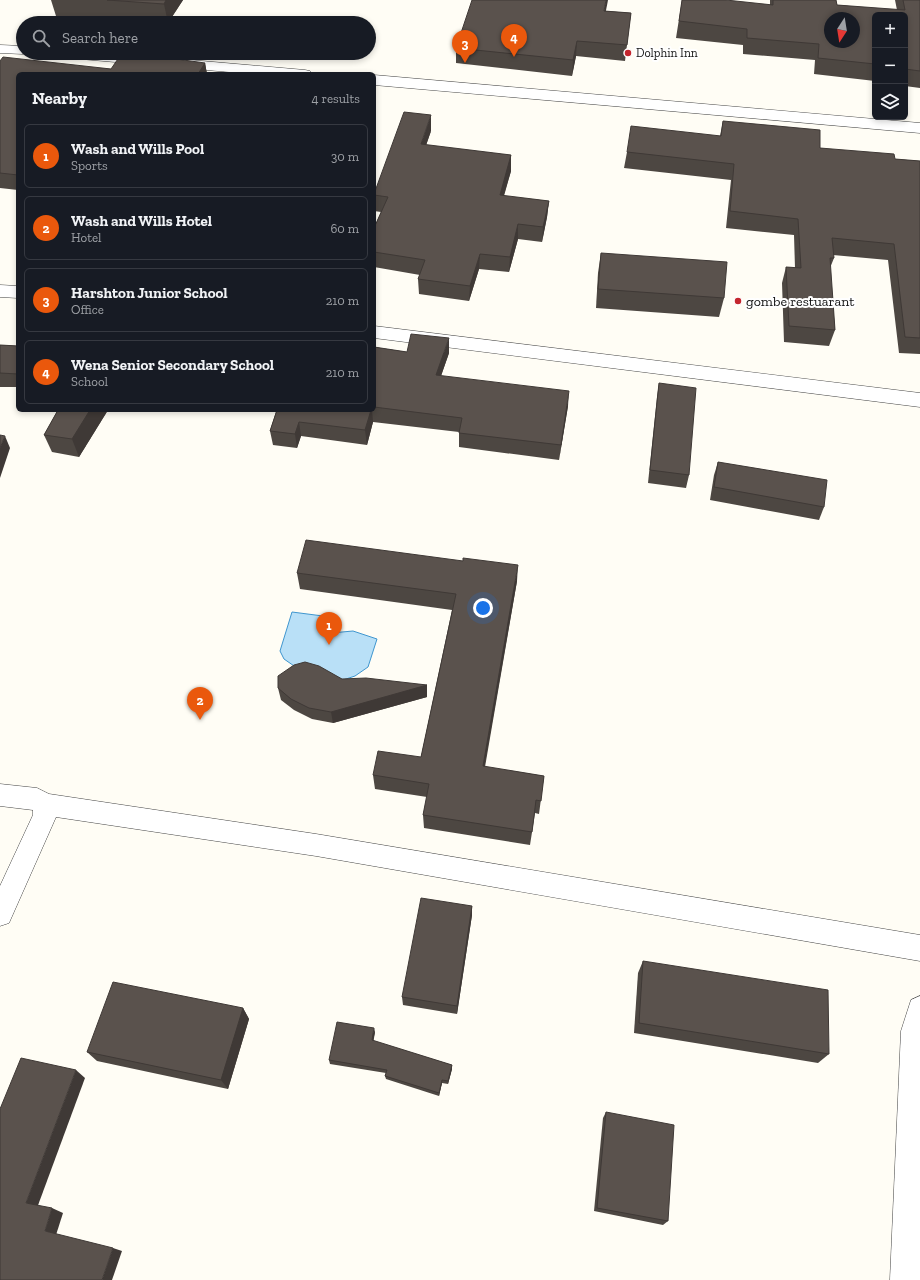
<!DOCTYPE html>
<html lang="en">
<head>
<meta charset="utf-8">
<style>
  body { margin:0; font-family:"Zilla Slab",serif; background:#242831; color:#f1f3f6 }
  .controls { position:absolute; right:12px; top:12px; display:grid; overflow:hidden; border-radius:6px; box-shadow:0 2px 6px #0003 }
  .controls button { width:36px; height:36px; display:grid; place-items:center; padding:0; border:0; border-bottom:1px solid #363941; background:#171b24; color:#f1f3f6; font:20px sans-serif }
  .compass { position:absolute; left:824px; top:12px; width:36px; height:36px; border-radius:50%; background:#171b24; box-shadow:0 2px 6px #0003; rotate:192deg }
  .you { position:absolute; left:483px; top:608px; width:14px; height:14px; margin:-10px; border:3px solid #fff; border-radius:50%; background:#1a73e8; box-shadow:0 0 0 6px #1a73e833 }
  .badge { display:grid; place-items:center; width:26px; height:26px; border-radius:50%; background:#ea580c; color:#fff; font-size:13px; font-weight:700 }
  .pin { position:absolute; translate:-50% -33px; filter:drop-shadow(0 1px 2px #0008) }
  .pin::after { content:''; position:absolute; top:21px; width:14px; height:12px; background:inherit; clip-path:polygon(0 0,100% 0,50% 100%) }
  .list { margin:0; padding:0; list-style:none }
  h2 { display:flex; justify-content:space-between; align-items:center; height:52px; margin:0; padding:0 16px; font-size:17px }
  h2 small { font-size:13px; font-weight:400; color:#9ea1a6 }
  .list li { display:grid; grid-template-columns:26px 1fr auto; gap:12px; align-items:center; box-sizing:border-box; height:64px; margin:0 8px 8px; padding:0 8px; border:1px solid #363941; border-radius:6px }
  .list b { display:block; font-size:15px; white-space:nowrap }
  .list p { margin:0; font-size:13px; white-space:nowrap; color:#9ea1a6 }
  .list em { font-size:13px; font-style:normal; color:#9ea1a6 }
  .icon { flex:none; width:22px; height:22px; fill:none; stroke:currentColor; stroke-width:2; stroke-linecap:round; stroke-linejoin:round }
  .map { position:relative; flex:none; width:920px; height:1280px; overflow:hidden }
  .search { position:absolute; background:#171b24; box-shadow:0 2px 6px #0003; left:16px; top:16px; width:360px; height:44px; display:flex; align-items:center; gap:10px; box-sizing:border-box; padding:0 14px; border-radius:22px; color:#9ea1a6; font-size:15px }
  .panel { position:absolute; background:#171b24; box-shadow:0 2px 6px #0003; left:16px; top:72px; width:360px; height:340px; border-radius:6px }
  .map>svg:first-child { display:block }
  .water { fill:#b9e0f7; stroke:#3f96cf }
  .lines { fill:none; stroke-linecap:round; stroke-linejoin:round }
  .minor-casing { stroke:#444; stroke-width:1 }
  .minor { fill:#fff; fill-rule:evenodd }
  .wall { fill:#4d4742 }
  .shaded-wall { fill:#3f3936 }
  .building { fill:#5a524d; stroke:#3f3936; fill-rule:evenodd }
  .poi-dot { fill:#c4262e; stroke:#fff; stroke-width:1.5 }
  .labels { text-anchor:middle; stroke-width:4; stroke-linejoin:round; paint-order:stroke }
  .far-poi-label { font-size:12px; fill:#111; stroke:#fff; text-anchor:start }
  .poi-label { font-size:14px; fill:#111; stroke:#fff; text-anchor:start }
</style>
</head>
<body>
<div class="map">
<svg width="920" height="1280" viewBox="0 0 920 1280">
  <rect width="100%" height="100%" fill="#fffdf5"/>
  <path class="water" d="M 292,612 L 323,616 L 319,630 L 331,633 L 353,631 L 377,639 L 368,667 L 355,676 L 343,680 C 321,670 323,664 297,668 L 284,659 L 280,651 Z"/>
  <g class="lines">
    <g class="minor-casing">
      <g id="minor">
        <polygon points="0,45 23,46 23,53 28,53 23,54 0,53"/>
        <polygon points="51,53 110,53 305,70 310,71 312,74 252,74 58,57 53,56"/>
        <polygon points="374,75 920,123 920,133 374,85"/>
        <polygon points="0,285 18,286 18,298 0,297"/>
        <polygon points="374,326 920,393 920,407 374,338"/>
        <polygon points="0,784 37,788 49,794 316,834 920,935 920,961 316,856 56,817 9,923 0,926 0,886 33,815 33,810 0,806"/>
        <polygon points="920,996 920,1280 890,1280 901,1031 911,1000"/>
      </g>
    </g>
    <use href="#minor" class="minor"/>
  </g>
  <g class="wall">
    <polygon points="51,0 183,0 168,23 56,16"/>
    <polygon points="682,0 770,5 770,0 836,0 837,5 897,10 895,0 920,0 920,88 905,86 905,15 875,15 875,81 814,74 815,60 743,54 743,45 676,38"/>
    <polygon points="606,11 631,13 625,61 576,56 572,76 456,63 456,48"/>
    <polygon points="0,61 111,69 205,63 207,74 18,74 18,190 0,188"/>
    <polygon points="723,121 820,148 895,159 920,161 920,354 899,353 888,260 833,255 834,258 830,268 835,330 829,346 784,342 782,283 786,267 795,268 794,235 726,228 731,180 624,168 627,152 720,136"/>
    <polygon points="431,131 426,145 511,155 511,171 504,196 549,201 547,217 542,242 518,239 509,272 479,269 469,301 419,294 418,279 420,275 374,267 374,228 381,212 374,211 374,194"/>
    <polygon points="601,253 724,298 719,317 596,308 598,273"/>
    <polygon points="0,345 18,346 18,387 0,387"/>
    <polygon points="374,347 407,352 449,353 441,376 568,406 559,460 459,447 459,432 373,422 367,445 301,436 297,448 273,445 270,431 276,412 263,410 374,410"/>
    <polygon points="659,383 689,475 686,488 648,483 657,397"/>
    <polygon points="58,410 108,410 79,457 52,452 44,435"/>
    <polygon points="139,410 155,410 154,412"/>
    <polygon points="718,462 824,507 819,520 710,500 714,475"/>
    <polygon points="297,573 517,581 485,767 544,776 539,814 535,813 530,845 424,828 423,815 427,797 375,789 373,775 421,757 452,610 300,589"/>
    <polygon points="342,679 427,685 427,697 333,723 312,719 294,710 281,700 278,688"/>
    <polygon points="472,906 472,915 457,1014 403,1005 402,997"/>
    <polygon points="643,961 829,1054 818,1063 634,1033 638,973"/>
    <polygon points="243,1008 249,1019 228,1089 97,1061 87,1052"/>
    <polygon points="375,1032 373,1041 452,1065 452,1069 448,1084 442,1083 439,1096 386,1079 385,1076 386,1073 330,1064 329,1060"/>
    <polygon points="606,1112 668,1221 663,1225 594,1211 603,1118"/>
  </g>
  <g class="shaded-wall">
    <polygon points="166,0 183,0 168,23 164,4"/>
    <polygon points="606,0 608,0 603,26 604,11"/>
    <polygon points="577,41 576,56 572,76 573,60"/>
    <polygon points="205,63 207,74 198,74"/>
    <polygon points="431,115 431,131 421,160 421,144"/>
    <polygon points="511,155 511,171 499,211 500,195"/>
    <polygon points="549,201 547,217 542,242 543,227"/>
    <polygon points="518,224 518,239 509,272 510,257"/>
    <polygon points="480,254 479,269 469,301 470,286"/>
    <polygon points="449,338 449,353 436,390 436,375"/>
    <polygon points="569,391 568,406 559,460 561,445"/>
    <polygon points="90,410 108,410 79,457 72,439"/>
    <polygon points="371,410 372,410 373,422 367,445 365,430"/>
    <polygon points="299,422 301,436 297,448 295,434"/>
    <polygon points="5,436 10,448 0,478 0,448"/>
    <polygon points="518,565 517,581 482,780 483,766"/>
    <polygon points="427,685 427,697 333,723 331,712"/>
    <polygon points="472,906 472,915 457,1014 457,1006"/>
    <polygon points="243,1008 249,1019 228,1089 221,1080"/>
    <polygon points="374,1028 375,1032 373,1044 372,1040"/>
    <polygon points="452,1065 452,1069 448,1084 448,1081"/>
    <polygon points="76,1070 85,1078 37,1208 26,1203"/>
    <polygon points="442,1080 442,1083 439,1096 439,1093"/>
    <polygon points="52,1208 63,1213 56,1235 45,1231"/>
    <polygon points="113,1248 122,1251 112,1280 102,1280"/>
  </g>
  <g class="building">
    <polygon points="107,0 166,0 164,4"/>
    <polygon points="472,0 606,0 604,11 631,13 627,45 577,41 573,60 456,48"/>
    <path d="M 682,0 L 726,0 L 773,5 L 773,0 L 836,0 L 837,5 L 905,10 L 903,0 L 920,0 L 920,71 L 905,69 L 905,15 L 875,15 L 875,64 L 818,58 L 819,44 L 747,38 L 747,29 L 679,21 ZM 830,18 L 854,18 L 854,42 L 830,42 Z"/>
    <polygon points="122,53 133,53 205,63 198,74 18,74 18,175 0,173 0,61 3,57 111,69"/>
    <polygon points="404,112 431,115 421,144 511,155 500,195 549,201 543,227 518,224 510,257 480,254 470,286 418,279 425,260 374,252 374,228 388,197 374,195 374,194"/>
    <polygon points="723,121 820,130 820,148 894,154 895,159 920,161 920,338 905,337 894,244 832,238 834,258 830,258 835,330 789,326 786,267 801,268 798,219 730,211 734,164 627,152 631,126 721,136"/>
    <polygon points="601,253 727,262 724,298 598,289"/>
    <polygon points="411,334 449,338 436,375 569,391 561,445 459,433 462,418 374,407 374,347 407,352"/>
    <polygon points="0,345 18,346 18,374 0,373"/>
    <polygon points="659,383 696,388 689,475 650,470"/>
    <polygon points="58,410 90,410 72,439 44,435"/>
    <polygon points="277,410 371,410 365,430 299,422 295,434 270,431"/>
    <polygon points="0,435 5,436 0,448"/>
    <polygon points="718,462 827,480 824,507 714,487"/>
    <polygon points="306,540 463,561 463,558 518,565 483,766 544,776 541,801 536,800 532,832 423,815 429,784 373,775 378,751 421,757 456,594 297,573"/>
    <polygon points="305,662 319,666 342,679 366,678 427,685 331,712 309,708 291,699 278,688 278,676 294,665"/>
    <polygon points="421,898 472,906 457,1006 402,997"/>
    <polygon points="643,961 828,990 829,1054 639,1023"/>
    <polygon points="113,982 243,1008 221,1080 87,1052"/>
    <polygon points="337,1022 374,1028 372,1040 452,1065 448,1081 442,1080 439,1093 385,1076 387,1070 329,1060"/>
    <polygon points="21,1058 76,1070 26,1203 52,1208 45,1231 113,1248 102,1280 0,1280 0,1109"/>
    <polygon points="606,1112 674,1125 668,1221 597,1208"/>
  </g>
  <g class="poi-dot">
    <circle cx="628" cy="53" r="4"/>
    <circle cx="738" cy="301" r="4"/>
  </g>
  <g class="labels">
    <g class="far-poi-label">
      <text x="636" y="57">Dolphin Inn</text>
    </g>
    <g class="poi-label">
      <text x="746" y="306">gombe restuarant</text>
    </g>
  </g>
</svg>
<div class="controls">
<button>+</button>
<button>−</button>
<button><svg class="icon" aria-label="layers" viewBox="0 0 24 24"><path d="M12 4l9 5-9 5-9-5zM3 14l9 5 9-5"/></svg></button>
</div>
<svg class="compass" viewBox="-18 -18 36 36"><path d="M0-13l5 13h-10z" fill="#e53935"/><path d="M0 13l5-13h-10z" fill="#9ea1a6"/></svg>
<div class="you"></div>
<div class="pin badge" style="left:329px;top:645px">1</div>
<div class="pin badge" style="left:200px;top:720px">2</div>
<div class="pin badge" style="left:465px;top:63px">3</div>
<div class="pin badge" style="left:514px;top:57px">4</div>
<div class="search"><svg class="icon" aria-label="search" viewBox="0 0 24 24"><circle cx="10" cy="10" r="6"/><path d="M15 15l6 6"/></svg>Search here</div>
<section class="panel">
<h2>Nearby<small>4 results</small></h2>
<ul class="list">
<li><span class="badge">1</span><div><b>Wash and Wills Pool</b><p>Sports</p></div><em>30 m</em></li>
<li><span class="badge">2</span><div><b>Wash and Wills Hotel</b><p>Hotel</p></div><em>60 m</em></li>
<li><span class="badge">3</span><div><b>Harshton Junior School</b><p>Office</p></div><em>210 m</em></li>
<li><span class="badge">4</span><div><b>Wena Senior Secondary School</b><p>School</p></div><em>210 m</em></li>
</ul>
</section>
</div>
</body>
</html>
